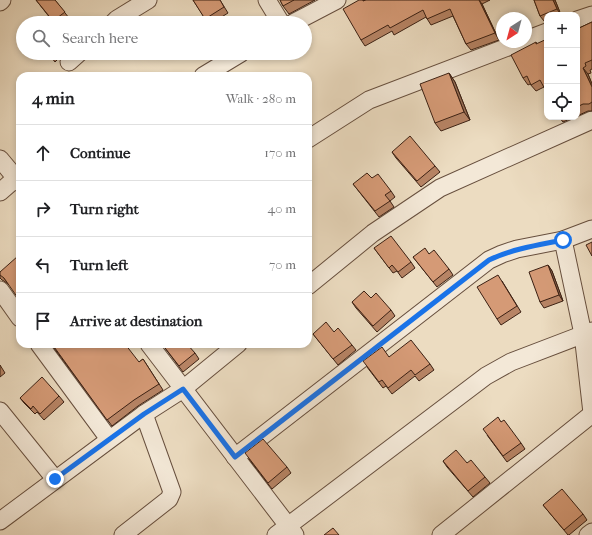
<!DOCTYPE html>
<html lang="en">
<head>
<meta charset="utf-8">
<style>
  body { margin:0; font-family:"IM FELL French Canon",serif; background:#f6f6f6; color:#202124 }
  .controls { position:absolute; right:12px; top:12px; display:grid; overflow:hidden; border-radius:8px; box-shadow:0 2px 6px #0003 }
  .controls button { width:36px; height:36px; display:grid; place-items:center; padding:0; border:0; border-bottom:1px solid #e0e0e0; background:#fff; color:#202124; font:20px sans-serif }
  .compass { position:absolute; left:496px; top:12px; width:36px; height:36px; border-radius:50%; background:#fff; box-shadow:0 2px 6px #0003; rotate:216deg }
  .stop { position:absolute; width:12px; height:12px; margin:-9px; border:3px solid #1a73e8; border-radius:50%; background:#fff }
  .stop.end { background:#1a73e8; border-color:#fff; box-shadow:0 1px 4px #0008 }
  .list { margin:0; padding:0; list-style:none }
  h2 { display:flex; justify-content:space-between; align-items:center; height:52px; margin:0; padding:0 16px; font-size:17px }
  h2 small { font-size:13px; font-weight:400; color:#757577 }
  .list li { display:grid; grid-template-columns:26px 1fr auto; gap:12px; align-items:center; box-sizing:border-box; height:56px; padding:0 16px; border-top:1px solid #e0e0e0 }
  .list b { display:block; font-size:15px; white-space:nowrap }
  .list em { font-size:13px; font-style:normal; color:#757577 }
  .icon { flex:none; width:22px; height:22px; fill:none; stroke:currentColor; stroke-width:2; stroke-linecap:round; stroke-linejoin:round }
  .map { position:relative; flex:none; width:592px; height:535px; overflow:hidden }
  .search { position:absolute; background:#fff; box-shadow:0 2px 6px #0003; left:16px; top:16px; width:296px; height:44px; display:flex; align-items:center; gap:10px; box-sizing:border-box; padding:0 14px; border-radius:22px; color:#757577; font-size:15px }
  .panel { position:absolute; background:#fff; box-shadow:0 2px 6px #0003; left:16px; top:72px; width:296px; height:276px; border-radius:12px }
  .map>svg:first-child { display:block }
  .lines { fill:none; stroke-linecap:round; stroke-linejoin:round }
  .street-casing { stroke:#674f3e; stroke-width:19 }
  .street { stroke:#f3e8d7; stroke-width:17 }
  .wall { fill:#b78465; stroke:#3b2013 }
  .shaded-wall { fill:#956c53; stroke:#3b2013 }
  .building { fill:#d59a76; stroke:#3b2013 }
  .route { stroke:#1a73e8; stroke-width:5 }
</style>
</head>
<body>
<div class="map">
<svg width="592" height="535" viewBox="0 0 592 535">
  <rect width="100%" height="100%" fill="#ecdcc1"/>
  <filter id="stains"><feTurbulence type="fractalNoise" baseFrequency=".005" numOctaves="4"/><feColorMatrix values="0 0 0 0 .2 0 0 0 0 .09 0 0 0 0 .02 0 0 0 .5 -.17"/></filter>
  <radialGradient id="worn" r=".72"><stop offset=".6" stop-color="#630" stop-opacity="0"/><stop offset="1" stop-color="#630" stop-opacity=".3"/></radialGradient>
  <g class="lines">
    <g class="street-casing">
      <g id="street">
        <polyline points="267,0 281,23"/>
        <polyline points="0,2 2,0"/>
        <polyline points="577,20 592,15"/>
        <polyline points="113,23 117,19 148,0"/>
        <polyline points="293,23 337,0"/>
        <polyline points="526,40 547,32"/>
        <polyline points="69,62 79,53"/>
        <polyline points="203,76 241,53"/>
        <polyline points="308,139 369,100 521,42"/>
        <polyline points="0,159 20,183"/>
        <polyline points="0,192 16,178"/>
        <polyline points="563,240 583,334 592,413"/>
        <polyline points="308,286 373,233 440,188 592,120"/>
        <polyline points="0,290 20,318"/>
        <polyline points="39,344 109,439"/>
        <polyline points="149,344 295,535"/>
        <polyline points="0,411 55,479"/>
        <polyline points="235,457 489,260 502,254 517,249 563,240 592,229"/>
        <polyline points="0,521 144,414 183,389 238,344"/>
        <polyline points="123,535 169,499 172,492 144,414"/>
        <polyline points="276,535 486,376 511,362 592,331"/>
        <polyline points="441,535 592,414"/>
        <polyline points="588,535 592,532"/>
      </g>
    </g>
    <use href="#street" class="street"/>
  </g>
  <g class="wall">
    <polygon points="36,0 55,0 69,18 62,23 54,23"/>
    <polygon points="193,0 220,0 228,13 212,23 208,23"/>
    <polygon points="280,0 315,0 289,14 283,6"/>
    <polygon points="363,0 364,1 366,0 490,0 482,4 499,40 471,50 466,44 453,16 431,25 426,17 394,35 392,31 365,46 361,40"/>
    <polygon points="534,0 555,0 561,15 547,15 547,20 544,21 540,16"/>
    <polygon points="592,22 592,69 590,70 591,73 588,74 592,84 592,111 588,111 577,116 577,29"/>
    <polygon points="536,42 544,87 536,91 530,84 528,85 523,78"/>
    <polygon points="48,53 64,53 55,62"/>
    <polygon points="449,73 455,82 470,120 441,131 435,123"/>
    <polygon points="559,117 574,117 563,122"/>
    <polygon points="392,152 435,166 440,172 421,187 396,158"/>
    <polygon points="372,178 391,191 395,197 390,201 394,207 379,217 353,184"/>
    <polygon points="374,248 411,262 415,268 402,278 397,271 393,273"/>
    <polygon points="429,254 449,269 453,275 437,287 413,257"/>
    <polygon points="548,265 552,271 563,301 544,308 540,302"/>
    <polygon points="0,272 8,284 4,281 2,280 0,278"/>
    <polygon points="502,281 521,312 501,325 497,319"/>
    <polygon points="371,298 391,310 395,316 377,332 356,308 352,302"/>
    <polygon points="313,334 352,345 356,350 338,365"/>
    <polygon points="51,344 139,362 143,359 163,390 138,406 112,426"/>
    <polygon points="162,344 195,353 199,359 183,372"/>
    <polygon points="389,357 430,364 434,370 419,381 415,376 392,394 386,386 383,388 367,367"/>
    <polygon points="0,365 5,373 0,377"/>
    <polygon points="59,396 64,402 44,420 37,412 35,414 24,403 20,398"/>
    <polygon points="487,435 521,443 525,449 507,462"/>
    <polygon points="249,459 287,467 291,473 272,489"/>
    <polygon points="443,461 467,463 485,477 490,483 473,497 447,467"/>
    <polygon points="543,505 583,514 587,520 569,535 568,535"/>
  </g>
  <g class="shaded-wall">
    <polygon points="479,0 482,4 499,40 495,33"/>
    <polygon points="553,0 555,0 561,15 557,9"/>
    <polygon points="583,68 588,74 592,84 592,87"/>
    <polygon points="449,73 455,82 470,120 464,112"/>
    <polygon points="548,265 552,271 563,301 559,295"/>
  </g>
  <g class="building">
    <polygon points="36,0 55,0 65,12 53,21"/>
    <polygon points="193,0 220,0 224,7 205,19"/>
    <polygon points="280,0 294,0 283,6"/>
    <polygon points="359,0 363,0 363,1 366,0 479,0 495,33 466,44 450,9 427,19 423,10 390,28 388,25 361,40 343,9"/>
    <polygon points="534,0 553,0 557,9 540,16"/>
    <polygon points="47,20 49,23 44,23"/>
    <polygon points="592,22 592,60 585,63 586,66 583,68 592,87 592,102 589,104 583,104 577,107 577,29"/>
    <polygon points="547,39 547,93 540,80 531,85 527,76 523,78 511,55 536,42 536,44"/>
    <polygon points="48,53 53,53 51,56"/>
    <polygon points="449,73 464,112 435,123 420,84"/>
    <polygon points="410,136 435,166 417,181 392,152"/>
    <polygon points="367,173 372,178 378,174 391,191 385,195 390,201 375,211 353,184"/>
    <polygon points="391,236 411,262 398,272 392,265 389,268 374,248"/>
    <polygon points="592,242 592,256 586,245"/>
    <polygon points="425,248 429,254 434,250 449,269 433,282 413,257"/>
    <polygon points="18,256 20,258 20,301 4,278 0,275 0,272"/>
    <polygon points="548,265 559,295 540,302 529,272"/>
    <polygon points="498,275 517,306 497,319 477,287"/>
    <polygon points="364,291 371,298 376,293 391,310 373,326 352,302"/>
    <polygon points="326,322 334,332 338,328 352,345 333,359 313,334"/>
    <polygon points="411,340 430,364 415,375 411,370 388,388 382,380 379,382 363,361 382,347 389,357"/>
    <polygon points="52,344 125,344 139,362 143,359 159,384 134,400 107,420"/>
    <polygon points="162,344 187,344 195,353 179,366"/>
    <polygon points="42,377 59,396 40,414 33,406 31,409 20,398"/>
    <polygon points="498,417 501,422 504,420 521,443 503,456 483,429"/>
    <polygon points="263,439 287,467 268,483 245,453"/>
    <polygon points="456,450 467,463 471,460 485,477 468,491 443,461"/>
    <polygon points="562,489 583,514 564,530 543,505"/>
    <polygon points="333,528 339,535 324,535"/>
  </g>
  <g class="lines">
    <path class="route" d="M 55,479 L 144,414 L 183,389 L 235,457 L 489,260 C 512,249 538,245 563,240"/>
  </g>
  <rect width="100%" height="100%" filter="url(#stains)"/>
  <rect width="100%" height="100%" fill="url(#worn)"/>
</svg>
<div class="controls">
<button>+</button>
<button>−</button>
<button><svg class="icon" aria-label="locate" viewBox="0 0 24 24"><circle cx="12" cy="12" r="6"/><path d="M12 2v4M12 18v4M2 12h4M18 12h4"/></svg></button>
</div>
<svg class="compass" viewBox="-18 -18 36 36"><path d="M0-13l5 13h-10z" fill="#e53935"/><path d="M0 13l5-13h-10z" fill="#757577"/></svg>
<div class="stop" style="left:563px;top:240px"></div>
<div class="stop end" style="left:55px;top:479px"></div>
<div class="search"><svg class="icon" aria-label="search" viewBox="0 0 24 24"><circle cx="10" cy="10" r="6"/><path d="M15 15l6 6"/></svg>Search here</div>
<section class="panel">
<h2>4 min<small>Walk · 280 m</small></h2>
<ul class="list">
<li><svg class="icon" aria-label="ahead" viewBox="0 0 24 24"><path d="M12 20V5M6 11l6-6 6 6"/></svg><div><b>Continue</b></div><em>170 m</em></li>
<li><svg class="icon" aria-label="right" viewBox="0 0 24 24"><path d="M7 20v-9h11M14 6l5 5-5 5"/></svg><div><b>Turn right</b></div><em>40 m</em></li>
<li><svg class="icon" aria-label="left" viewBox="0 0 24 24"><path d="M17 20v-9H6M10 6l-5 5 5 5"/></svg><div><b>Turn left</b></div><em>70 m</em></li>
<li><svg class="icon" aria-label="arrive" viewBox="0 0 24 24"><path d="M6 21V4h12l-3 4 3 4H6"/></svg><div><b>Arrive at destination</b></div></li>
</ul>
</section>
</div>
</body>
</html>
